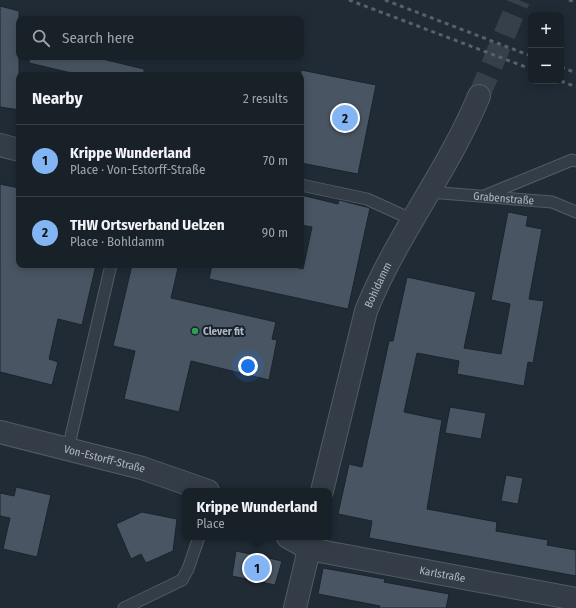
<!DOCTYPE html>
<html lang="en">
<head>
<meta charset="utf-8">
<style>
  body { margin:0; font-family:"Fira Sans Condensed",sans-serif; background:#252d34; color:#f1f3f6 }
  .controls { position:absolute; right:12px; top:12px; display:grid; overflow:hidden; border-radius:8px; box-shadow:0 2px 10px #0003 }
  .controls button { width:36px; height:36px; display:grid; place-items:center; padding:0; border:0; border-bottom:1px solid #363e45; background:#182028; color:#f1f3f6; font:20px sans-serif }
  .you { position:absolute; left:248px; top:366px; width:14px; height:14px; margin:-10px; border:3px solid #fff; border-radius:50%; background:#1a73e8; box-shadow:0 0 0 6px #1a73e833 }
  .badge { display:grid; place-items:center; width:26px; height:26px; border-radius:50%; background:#83b5f4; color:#111; font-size:13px; font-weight:700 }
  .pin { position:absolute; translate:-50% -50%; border:2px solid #fff; box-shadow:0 1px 4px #0006 }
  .popup { position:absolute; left:182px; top:488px; width:150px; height:52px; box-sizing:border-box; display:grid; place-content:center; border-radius:8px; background:#182028; filter:drop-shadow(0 1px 3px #0005); font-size:13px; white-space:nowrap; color:#9fa3a8 }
  .popup b { font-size:15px; color:#f1f3f6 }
  .popup::after { content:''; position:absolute; left:50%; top:100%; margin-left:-8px; border:8px solid transparent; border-top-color:#182028 }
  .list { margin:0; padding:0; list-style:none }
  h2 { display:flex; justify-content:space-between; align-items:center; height:52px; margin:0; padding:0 16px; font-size:17px }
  h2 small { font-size:13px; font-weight:400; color:#9fa3a8 }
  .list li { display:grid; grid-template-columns:26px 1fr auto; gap:12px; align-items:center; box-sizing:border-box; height:72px; padding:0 16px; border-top:1px solid #363e45 }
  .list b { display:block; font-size:15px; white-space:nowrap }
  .list p { margin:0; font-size:13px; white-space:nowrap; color:#9fa3a8 }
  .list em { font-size:13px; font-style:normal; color:#9fa3a8 }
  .icon { flex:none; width:22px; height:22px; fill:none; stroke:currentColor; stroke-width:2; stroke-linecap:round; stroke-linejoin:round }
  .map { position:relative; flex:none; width:576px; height:608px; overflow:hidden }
  .search { position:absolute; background:#182028; box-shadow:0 2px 10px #0003; left:16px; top:16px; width:288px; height:44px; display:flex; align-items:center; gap:10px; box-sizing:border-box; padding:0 14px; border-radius:8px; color:#9fa3a8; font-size:15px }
  .panel { position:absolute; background:#182028; box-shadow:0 2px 10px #0003; left:16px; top:72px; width:288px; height:196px; border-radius:8px }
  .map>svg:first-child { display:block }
  .building { fill:#495562; stroke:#1b242d }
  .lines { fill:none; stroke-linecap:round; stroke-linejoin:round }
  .street-tunnel { stroke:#35404b; stroke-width:22; stroke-dasharray:22 11; stroke-linecap:butt }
  .lane-casing { stroke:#515b65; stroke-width:13 }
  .street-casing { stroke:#515b65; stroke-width:24 }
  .lane { stroke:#343d47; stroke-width:11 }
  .street { stroke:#343d47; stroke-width:22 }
  .rail { stroke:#56616e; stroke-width:3; stroke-dasharray:4 4; stroke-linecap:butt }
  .leisure-dot { fill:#2e9e5b; stroke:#19222b; stroke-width:1.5 }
  .labels { text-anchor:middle; stroke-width:4; stroke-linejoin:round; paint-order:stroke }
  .street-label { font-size:11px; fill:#aeb8c4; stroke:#19222b }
  .poi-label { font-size:11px; font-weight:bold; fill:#aeb8c4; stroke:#19222b; text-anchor:start }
</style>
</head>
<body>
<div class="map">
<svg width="576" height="608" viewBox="0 0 576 608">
  <rect width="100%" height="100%" fill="#202b36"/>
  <g class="building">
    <polygon points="0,6 19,11 19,110 0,107"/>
    <polygon points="30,57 94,57 144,69 144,75 80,75 29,63"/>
    <polygon points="301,70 376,85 358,174 301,163"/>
    <polygon points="0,184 19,188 19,265 96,265 82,325 58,319 49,359 58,362 52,385 0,372"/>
    <polygon points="301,195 338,204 339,200 370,208 348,309 209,279 212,265 286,265 303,269 312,227 301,225"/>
    <polygon points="508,212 528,216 526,226 542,229 529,299 544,301 533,363 528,362 524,386 457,374 459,361 417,353 404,412 442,420 427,509 497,522 496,531 548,540 547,545 576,550 576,576 369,538 372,521 338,514 349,464 362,467 389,341 393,341 407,277 476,292 464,348 501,354 510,304 491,300"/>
    <polygon points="132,265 164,265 178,268 171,298 276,322 272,339 277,340 269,380 191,361 179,412 124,399 135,351 113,346"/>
    <polygon points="450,407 486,413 481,439 445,433"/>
    <polygon points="506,475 523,478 518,504 501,501"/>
    <polygon points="16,487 51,495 37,557 3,549 10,518 0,516 0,493 14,496"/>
    <polygon points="142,512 177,519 173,551 146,563 141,554 131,559 116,524"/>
    <polygon points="236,551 282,561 275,585 232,576"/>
    <polygon points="323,568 385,579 384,582 449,594 446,608 379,608 380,606 318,594"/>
  </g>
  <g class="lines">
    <polyline class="street-tunnel" points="479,96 519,0"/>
    <g class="lane-casing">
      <g id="lane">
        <polyline points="301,185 367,199 413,220"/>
        <path id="s1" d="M 429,192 L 552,202 L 576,212"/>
        <polyline points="484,196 572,160 576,161"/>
        <polyline points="68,449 111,265"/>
        <polyline points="124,608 182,580 188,569 199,537"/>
      </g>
    </g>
    <g class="street-casing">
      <g id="street">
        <polyline points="0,145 19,150"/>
        <path id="s2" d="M 0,432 L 142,468 L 208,491"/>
        <path id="s3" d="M 322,491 L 366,311 C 396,236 448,171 479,96"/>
        <path id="s4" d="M 288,537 L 309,549 L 576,599"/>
        <polyline points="295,608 312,537"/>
      </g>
    </g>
    <use href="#lane" class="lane"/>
    <use href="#street" class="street"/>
    <g class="rail">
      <polyline points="349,0 531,69"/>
      <polyline points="385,0 531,56"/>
      <polyline points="569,0 576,2"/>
      <polyline points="561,67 576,73"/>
      <polyline points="561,81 576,87"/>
    </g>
  </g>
  <circle class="leisure-dot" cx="195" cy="331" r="4"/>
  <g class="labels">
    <g class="street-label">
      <text dy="4" stroke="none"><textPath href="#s1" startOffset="75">Grabenstraße</textPath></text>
      <text dy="4" stroke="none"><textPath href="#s3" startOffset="214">Bohldamm</textPath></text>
      <text dy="4" stroke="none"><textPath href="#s2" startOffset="108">Von-Estorff-Straße</textPath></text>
      <text dy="4" stroke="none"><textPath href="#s4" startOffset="160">Karlstraße</textPath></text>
    </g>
    <g class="poi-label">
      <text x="203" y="335">Clever fit</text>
    </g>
  </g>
</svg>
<div class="controls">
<button>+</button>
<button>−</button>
</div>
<div class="you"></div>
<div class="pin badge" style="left:257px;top:568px">1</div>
<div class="popup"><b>Krippe Wunderland</b>Place</div>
<div class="pin badge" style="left:345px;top:118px">2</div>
<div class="search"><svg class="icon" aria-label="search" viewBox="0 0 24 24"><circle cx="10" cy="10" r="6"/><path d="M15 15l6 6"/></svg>Search here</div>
<section class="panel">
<h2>Nearby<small>2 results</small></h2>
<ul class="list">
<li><span class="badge">1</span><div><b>Krippe Wunderland</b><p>Place · Von-Estorff-Straße</p></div><em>70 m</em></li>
<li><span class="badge">2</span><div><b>THW Ortsverband Uelzen</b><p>Place · Bohldamm</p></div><em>90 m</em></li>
</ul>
</section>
</div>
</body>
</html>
